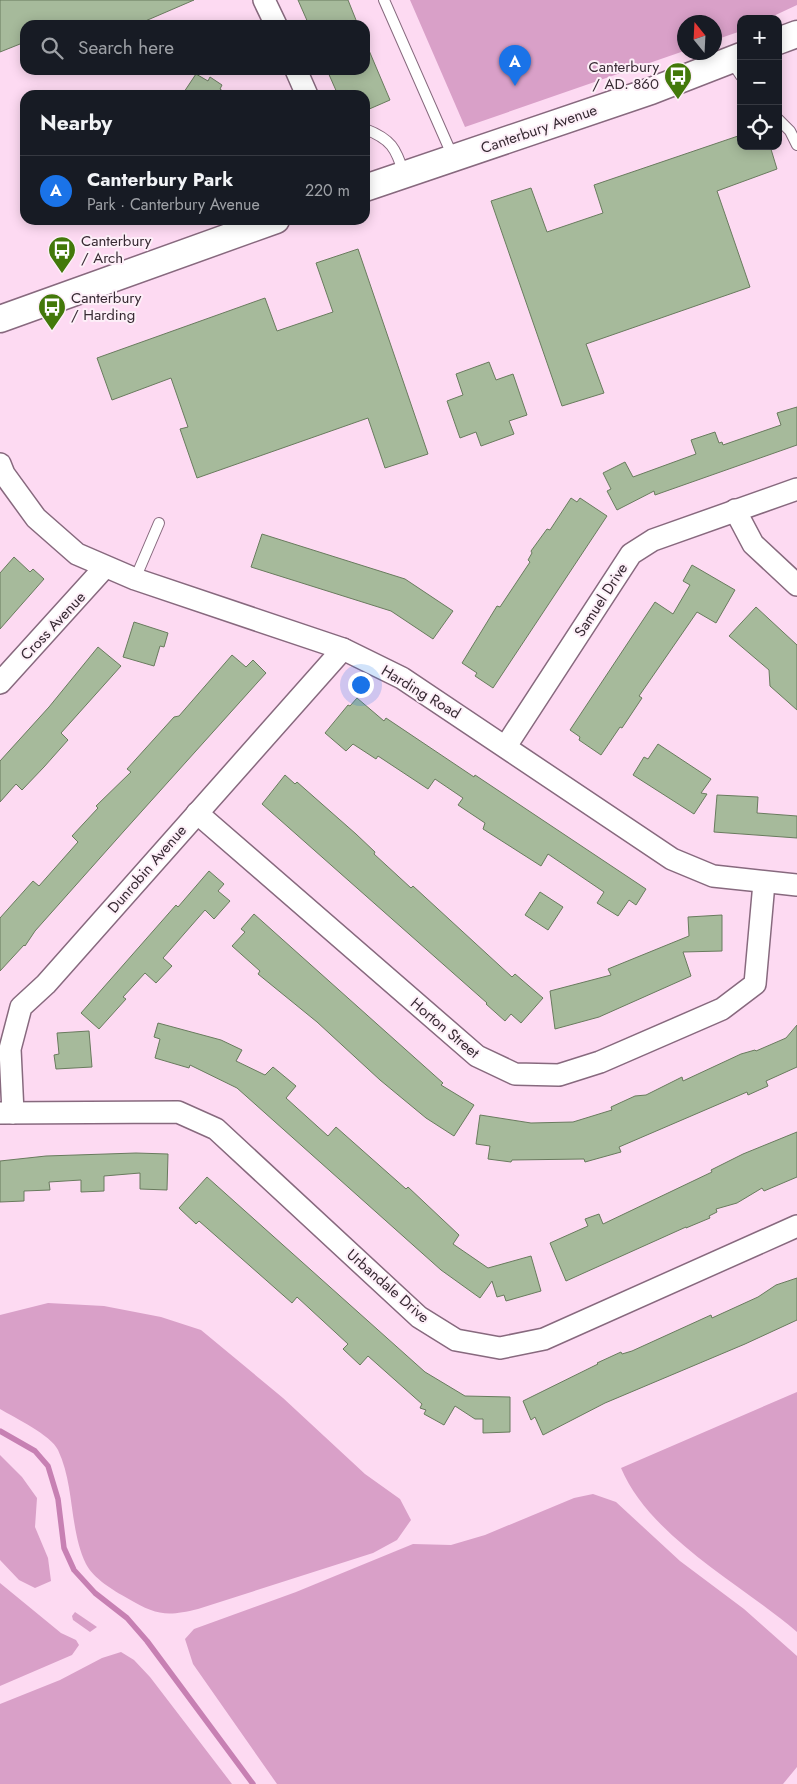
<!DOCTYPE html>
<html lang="en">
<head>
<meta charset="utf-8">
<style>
  body { margin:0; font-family:Jost,sans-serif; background:#20242c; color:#f1f3f6 }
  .controls { position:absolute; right:15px; top:15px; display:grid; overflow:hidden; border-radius:10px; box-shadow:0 2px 12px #0003 }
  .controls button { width:45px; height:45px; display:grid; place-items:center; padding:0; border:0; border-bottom:1px solid #363941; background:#171b24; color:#f1f3f6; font:25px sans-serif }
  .compass { position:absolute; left:677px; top:15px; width:45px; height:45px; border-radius:50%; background:#171b24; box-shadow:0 2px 12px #0003; rotate:342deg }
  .you { position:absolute; left:360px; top:684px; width:18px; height:18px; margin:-12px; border:4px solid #fff; border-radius:50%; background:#1a73e8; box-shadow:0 0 0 8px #1a73e833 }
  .badge { display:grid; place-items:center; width:32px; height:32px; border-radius:50%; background:#1a73e8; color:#fff; font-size:16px; font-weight:700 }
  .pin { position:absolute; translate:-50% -41px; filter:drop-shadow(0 1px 2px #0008) }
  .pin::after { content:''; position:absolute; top:26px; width:18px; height:15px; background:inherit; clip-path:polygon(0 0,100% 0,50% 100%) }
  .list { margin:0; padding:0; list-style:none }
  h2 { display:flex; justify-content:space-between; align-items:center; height:65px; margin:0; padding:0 20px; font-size:21px }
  h2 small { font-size:16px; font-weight:400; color:#9ea1a6 }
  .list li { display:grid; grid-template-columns:32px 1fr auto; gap:15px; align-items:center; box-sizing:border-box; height:70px; padding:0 20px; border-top:1px solid #363941 }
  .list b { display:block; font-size:19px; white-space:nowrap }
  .list p { margin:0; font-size:16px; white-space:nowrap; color:#9ea1a6 }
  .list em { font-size:16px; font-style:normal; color:#9ea1a6 }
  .icon { flex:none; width:28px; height:28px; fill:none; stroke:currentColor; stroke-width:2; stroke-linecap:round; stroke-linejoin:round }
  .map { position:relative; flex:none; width:797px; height:1784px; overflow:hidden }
  .search { position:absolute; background:#171b24; box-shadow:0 2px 12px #0003; left:20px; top:20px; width:350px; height:55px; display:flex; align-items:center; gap:12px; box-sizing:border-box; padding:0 18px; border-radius:15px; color:#9ea1a6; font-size:19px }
  .panel { position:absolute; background:#171b24; box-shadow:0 2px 12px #0003; left:20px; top:90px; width:350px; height:135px; border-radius:15px }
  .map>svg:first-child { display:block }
  .green { fill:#d9a0c8 }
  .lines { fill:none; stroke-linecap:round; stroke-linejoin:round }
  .stream { stroke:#c780b3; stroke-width:5.5 }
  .building { fill:#a6ba9b; stroke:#697b5e }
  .service-casing { stroke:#87697e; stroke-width:12 }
  .minor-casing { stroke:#87697e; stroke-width:24 }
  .tertiary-casing { stroke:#87697e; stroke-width:29 }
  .service { stroke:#fff; stroke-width:10 }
  .minor { stroke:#fff; stroke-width:21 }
  .tertiary { stroke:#fff; stroke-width:26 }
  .labels { text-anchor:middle; stroke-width:4; stroke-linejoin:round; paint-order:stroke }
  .poi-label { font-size:15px; fill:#372a33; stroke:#fdeff8; text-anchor:start }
  .street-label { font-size:15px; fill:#372a33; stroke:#fdeff8 }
</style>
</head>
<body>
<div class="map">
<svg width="797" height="1784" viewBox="0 0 797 1784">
  <rect width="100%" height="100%" fill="#fddaf2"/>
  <g class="green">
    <polygon points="410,0 797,0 797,5 767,19 741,19 741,31 715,40 714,22 684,22 684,51 465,127"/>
    <path d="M 48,1303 L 104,1306 L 161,1317 L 201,1330 L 283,1398 L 365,1474 L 400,1499 L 411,1520 L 397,1540 L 373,1553 L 198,1609 C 166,1617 156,1615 127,1598 C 114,1591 93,1578 86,1564 C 69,1529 75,1486 58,1450 C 51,1435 15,1418 0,1409 L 0,1315 Z"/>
    <path d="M 797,1392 L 797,1632 C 741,1584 650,1537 621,1468 Z"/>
    <polygon points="0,1455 22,1477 37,1498 35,1527 48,1558 51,1581 35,1588 19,1580 0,1560"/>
    <polygon points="593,1494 616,1502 680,1561 744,1609 797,1656 797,1767 783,1784 277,1784 193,1664 185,1639 194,1629 296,1592 413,1544 451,1545 485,1535 574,1498"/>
    <polygon points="0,1583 61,1633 76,1640 79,1645 72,1655 0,1686"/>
    <polygon points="75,1612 97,1627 90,1632 73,1620 72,1616"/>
    <polygon points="121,1652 134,1660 150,1677 232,1784 0,1784 0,1704 60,1680 102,1658"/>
  </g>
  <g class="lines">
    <polyline class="stream" points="0,1431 35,1451 48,1466 58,1499 64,1548 74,1570 95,1593 127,1618 147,1641 253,1784"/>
  </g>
  <g class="building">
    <polygon points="0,0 194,0 136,25 25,25 25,42 0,52"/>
    <polygon points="298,0 348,0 358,25 309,25"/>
    <polygon points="365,41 390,100 367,110 365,95 338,95 327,70 365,70"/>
    <polygon points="196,74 208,81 210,77 222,85 220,89 228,95 182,95"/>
    <polygon points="741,135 741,146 770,146 777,169 717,191 750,287 586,344 604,393 562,406 491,201 531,188 547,232 603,213 594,185"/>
    <polygon points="358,249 428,454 385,468 368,418 197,478 180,429 188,427 171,378 112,400 97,358 265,298 277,331 333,312 316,263"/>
    <polygon points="489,362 496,380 513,374 527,415 509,421 514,434 481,446 476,432 460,438 447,401 463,395 456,374"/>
    <polygon points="797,407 797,445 655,495 654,491 617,510 607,491 611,489 603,473 625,462 633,477 696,454 691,440 715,432 719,443 722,442 723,445 781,425 777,413"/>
    <polygon points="571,498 577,502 580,498 607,516 493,688 475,676 477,673 462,663 497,606 500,607 530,562 528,560 532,553 531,551 547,529 550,530"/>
    <polygon points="262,534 405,579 453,611 433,639 391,611 251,567"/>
    <polygon points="14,557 30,572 33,569 44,579 0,629 0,573"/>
    <polygon points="692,565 735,590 716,623 697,612 639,696 642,698 622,728 620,727 601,755 579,740 580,737 570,730 655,602 673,614 690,585 683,581"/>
    <polygon points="756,607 797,645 797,710 770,686 769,670 729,636"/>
    <polygon points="134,622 168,633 164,647 160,646 154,666 123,657"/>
    <polygon points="98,647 121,666 61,733 68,740 44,767 22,790 16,784 0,802 0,761 49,707"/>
    <polygon points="232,655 246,667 253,660 266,673 124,831 35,931 25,946 24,945 0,971 0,918 33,881 39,886 78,842 72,836 98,808 96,806 131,772 127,769 174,717 179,716"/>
    <polygon points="357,698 384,721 386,718 474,777 475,775 646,889 636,905 629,900 618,916 597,903 604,892 548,854 541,866 483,829 485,823 458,805 463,798 435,779 428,789 378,756 376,759 353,744 346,751 325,733 348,705 350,706"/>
    <polygon points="658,744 711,779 701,793 707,794 694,814 633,775 644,757 648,759"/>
    <polygon points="285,775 295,784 297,782 356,834 375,852 374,854 411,888 413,886 512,977 515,974 543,998 521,1023 511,1014 505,1021 486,1004 487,1003 262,804"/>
    <polygon points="717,795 758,797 757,813 797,816 797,838 714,832"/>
    <polygon points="209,871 224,884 218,891 230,901 214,919 205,910 163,958 172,966 156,983 145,973 123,997 126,999 99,1029 81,1013 176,905 178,907"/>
    <polygon points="540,892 563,907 548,930 525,915"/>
    <polygon points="254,914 443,1083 441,1085 474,1105 454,1136 426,1118 380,1080 317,1022 258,974 260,971 232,946 245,932 241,929"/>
    <polygon points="722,915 722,951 683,952 691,976 599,1017 555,1029 550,991 611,975 608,969 689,936 688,917"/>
    <polygon points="158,1023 221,1040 242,1050 236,1061 265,1075 273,1067 296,1086 286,1098 328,1136 336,1127 406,1189 408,1187 459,1235 453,1244 488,1268 531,1256 541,1291 506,1301 504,1295 497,1297 492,1281 480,1298 441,1270 237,1088 190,1065 189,1068 155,1058 160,1039 154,1037"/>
    <polygon points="797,1025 797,1067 766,1081 768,1086 748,1095 747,1092 619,1147 621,1152 585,1162 584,1159 512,1160 511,1162 488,1159 490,1146 476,1144 480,1115 531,1123 573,1122 612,1110 611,1107 635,1096 646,1095 682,1077 683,1081 741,1054 755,1050 756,1051 786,1038"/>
    <polygon points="89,1031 92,1067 56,1069 54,1055 59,1054 57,1033"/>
    <polygon points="797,1132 797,1177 764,1191 762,1188 737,1203 716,1209 717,1212 709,1216 710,1218 686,1228 686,1227 566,1281 550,1243 588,1226 585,1219 599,1214 603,1224 712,1172 711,1170 743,1154"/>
    <polygon points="136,1153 168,1154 167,1190 140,1189 140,1173 104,1176 104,1191 81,1192 81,1180 49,1182 50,1190 24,1191 24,1201 0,1202 0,1161 46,1156"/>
    <polygon points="207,1177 425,1372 465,1396 510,1397 510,1432 483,1433 483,1419 475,1419 455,1406 444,1425 424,1414 426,1410 420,1408 422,1404 368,1356 360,1365 343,1349 348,1344 297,1297 292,1303 199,1221 196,1224 179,1208"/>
    <polygon points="797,1278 797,1320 745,1344 605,1403 543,1435 535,1417 531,1420 523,1401 598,1364 597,1363 621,1352 622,1354 632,1351 711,1315 712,1318 758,1297 776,1285"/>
  </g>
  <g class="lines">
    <g class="service-casing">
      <g id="service">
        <polyline points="384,0 453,157"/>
        <polyline points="731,61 741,76"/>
        <polyline points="778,119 790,131 797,145"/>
        <path d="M 365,129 C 391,139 396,148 404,174"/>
        <polyline points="135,579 159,523"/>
      </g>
    </g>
    <g class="minor-casing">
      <g id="minor">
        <polyline points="264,0 276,25"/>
        <polyline points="296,70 307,95"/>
        <polyline points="0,464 4,474 36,518 77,554 135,579 343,649 402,678 672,859 713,876 797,885"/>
        <polyline points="735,510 753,544 797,585"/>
        <polyline points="0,683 105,567"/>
        <polyline points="506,746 631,554 653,540 797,489"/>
        <polyline points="197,813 477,1056 515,1074 559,1075 600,1062 722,1009 755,984 764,883"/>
        <polyline points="0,1113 178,1112 216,1129 419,1317 456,1340 500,1348 544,1339 797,1226"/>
        <polyline points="13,1113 10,1049 21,1007 46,984 343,649"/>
      </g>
    </g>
    <g class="tertiary-casing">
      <g id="tertiary">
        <polyline points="778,41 797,34"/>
        <polyline points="365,188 651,91 741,56"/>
        <polyline points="0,319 276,220"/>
      </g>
    </g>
    <use href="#service" class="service"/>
    <use href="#minor" class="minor"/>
    <use href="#tertiary" class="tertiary"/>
  </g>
  <defs>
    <g id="bus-pin" transform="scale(1.4375)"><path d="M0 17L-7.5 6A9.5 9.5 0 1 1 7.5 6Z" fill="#43790a" stroke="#fdeff8"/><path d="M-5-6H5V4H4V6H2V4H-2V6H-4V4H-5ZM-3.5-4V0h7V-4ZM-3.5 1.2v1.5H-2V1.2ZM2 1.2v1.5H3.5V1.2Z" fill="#fff"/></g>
  </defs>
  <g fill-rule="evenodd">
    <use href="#bus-pin" x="678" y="76"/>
    <use href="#bus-pin" x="62" y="250"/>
    <use href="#bus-pin" x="52" y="307"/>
  </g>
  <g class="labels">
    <g class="poi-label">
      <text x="659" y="72" text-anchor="end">Canterbury<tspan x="659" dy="17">/ AD. 860</tspan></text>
      <text x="81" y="246">Canterbury<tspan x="81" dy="17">/ Arch</tspan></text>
      <text x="71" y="303">Canterbury<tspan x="71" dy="17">/ Harding</tspan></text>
    </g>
    <g class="street-label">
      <text transform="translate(539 129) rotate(-19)" y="5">Canterbury Avenue</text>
      <text transform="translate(601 600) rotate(-57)" y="5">Samuel Drive</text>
      <text transform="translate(53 626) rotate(-47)" y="5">Cross Avenue</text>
      <text transform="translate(421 692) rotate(31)" y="5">Harding Road</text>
      <text transform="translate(147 869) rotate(-49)" y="5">Dunrobin Avenue</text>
      <text transform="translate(445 1028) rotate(40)" y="5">Horton Street</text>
      <text transform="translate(388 1286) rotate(41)" y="5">Urbandale Drive</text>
    </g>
  </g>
</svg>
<div class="controls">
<button>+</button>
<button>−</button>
<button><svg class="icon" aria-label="locate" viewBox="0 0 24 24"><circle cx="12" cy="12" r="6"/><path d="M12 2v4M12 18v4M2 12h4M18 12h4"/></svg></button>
</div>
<svg class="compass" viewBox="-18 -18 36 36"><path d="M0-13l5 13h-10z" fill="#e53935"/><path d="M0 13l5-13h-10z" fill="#9ea1a6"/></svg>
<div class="you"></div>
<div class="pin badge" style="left:515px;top:86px">A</div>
<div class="search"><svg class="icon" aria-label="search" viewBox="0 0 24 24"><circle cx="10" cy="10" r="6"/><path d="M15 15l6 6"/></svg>Search here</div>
<section class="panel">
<h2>Nearby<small></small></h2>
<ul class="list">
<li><span class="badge">A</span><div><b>Canterbury Park</b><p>Park · Canterbury Avenue</p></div><em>220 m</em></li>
</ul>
</section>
</div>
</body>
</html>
